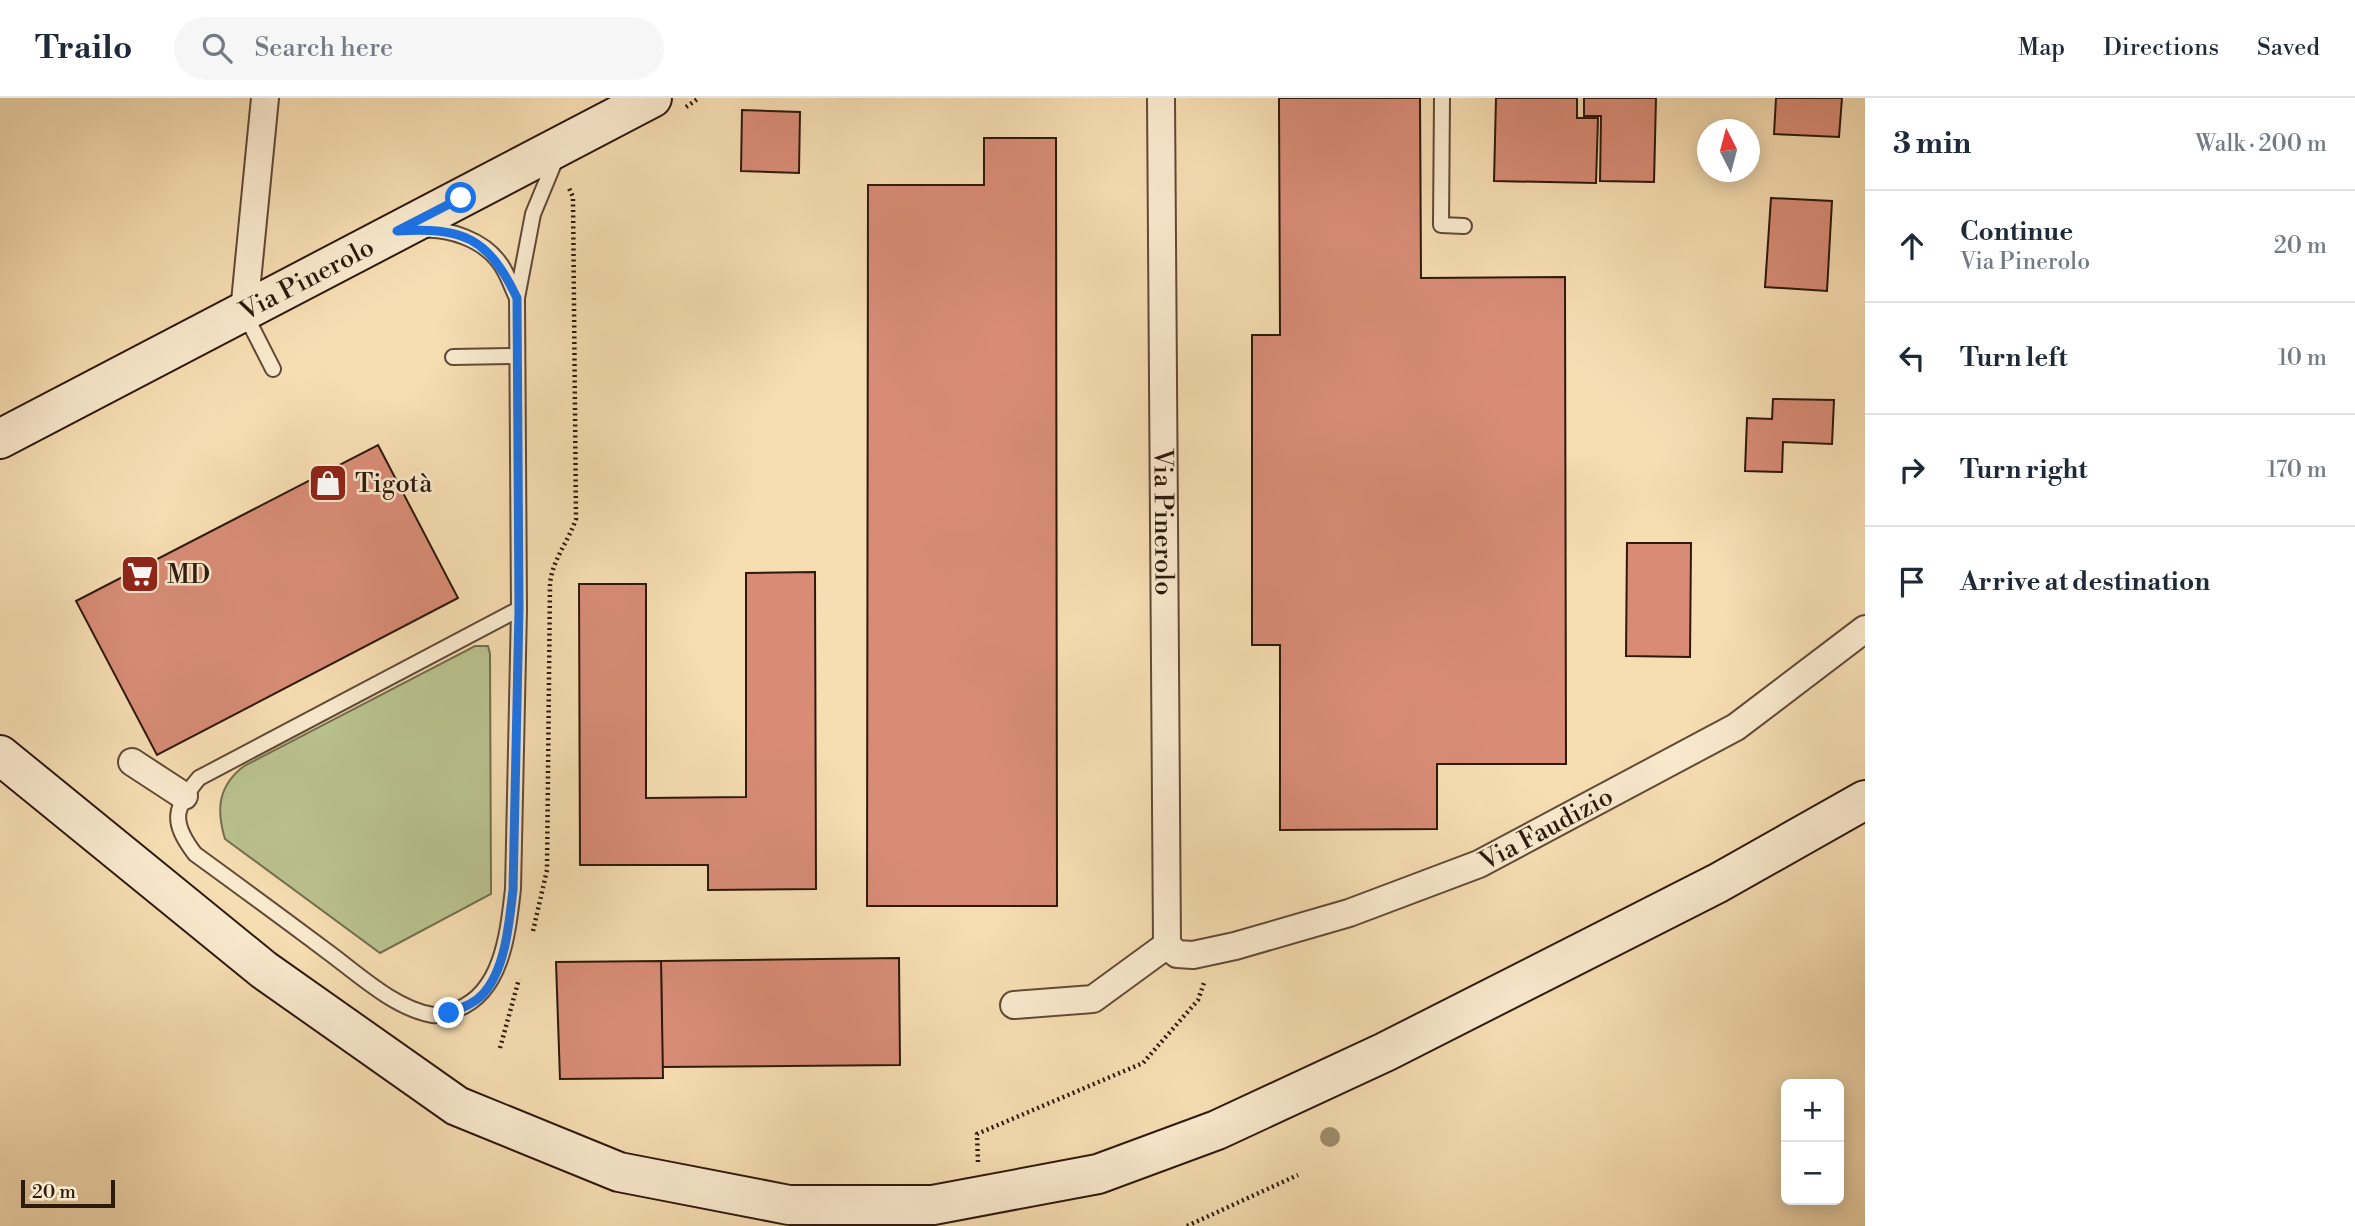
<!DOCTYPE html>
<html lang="en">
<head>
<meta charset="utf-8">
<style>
  body { margin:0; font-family:"Libre Bodoni",serif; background:#f6f6f7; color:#1f2937 }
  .controls { position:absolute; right:21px; bottom:21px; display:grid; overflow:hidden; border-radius:10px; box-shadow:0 4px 18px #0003 }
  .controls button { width:63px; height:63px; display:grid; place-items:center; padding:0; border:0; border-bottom:2px solid #e0e1e3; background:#fff; color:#1f2937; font:35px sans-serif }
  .compass { position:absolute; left:1697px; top:21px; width:63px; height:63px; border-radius:50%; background:#fff; box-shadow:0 4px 18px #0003; rotate:354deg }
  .scale { position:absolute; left:21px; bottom:18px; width:94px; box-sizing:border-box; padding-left:7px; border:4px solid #2e190d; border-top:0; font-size:19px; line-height:24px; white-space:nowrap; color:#2e190d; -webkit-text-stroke:5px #f9e9cd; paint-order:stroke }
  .stop { position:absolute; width:21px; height:21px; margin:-16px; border:5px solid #1a73e8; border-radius:50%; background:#fff }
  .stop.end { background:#1a73e8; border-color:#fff; box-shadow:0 2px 7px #0008 }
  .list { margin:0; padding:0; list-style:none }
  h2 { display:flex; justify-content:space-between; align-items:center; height:91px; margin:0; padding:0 28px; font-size:30px }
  h2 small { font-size:23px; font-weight:400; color:#747a83 }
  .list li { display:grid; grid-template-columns:46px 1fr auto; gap:21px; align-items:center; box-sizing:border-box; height:112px; padding:0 28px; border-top:2px solid #e0e1e3 }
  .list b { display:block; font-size:26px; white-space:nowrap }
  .list p { margin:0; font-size:23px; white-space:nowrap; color:#747a83 }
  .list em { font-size:23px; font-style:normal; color:#747a83 }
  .icon { flex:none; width:38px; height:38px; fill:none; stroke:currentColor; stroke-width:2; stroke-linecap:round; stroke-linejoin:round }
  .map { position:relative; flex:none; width:1865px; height:1128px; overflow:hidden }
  header { display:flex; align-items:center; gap:42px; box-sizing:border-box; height:98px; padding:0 35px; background:#fff; border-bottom:2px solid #e0e1e3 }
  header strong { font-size:33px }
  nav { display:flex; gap:38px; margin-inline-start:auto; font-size:24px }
  .search { width:490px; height:63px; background:#f6f6f7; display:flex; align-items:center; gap:18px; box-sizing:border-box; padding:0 24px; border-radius:38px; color:#747a83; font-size:26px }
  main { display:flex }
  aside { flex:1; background:#fff }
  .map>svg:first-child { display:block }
  .green { fill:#b9c28f; stroke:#746e4e; stroke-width:2 }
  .building { fill:#d88c76; stroke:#2e190d; stroke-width:2 }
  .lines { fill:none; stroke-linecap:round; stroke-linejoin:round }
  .lane-casing { stroke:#604a36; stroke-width:18 }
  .street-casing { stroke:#604a36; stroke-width:30 }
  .secondary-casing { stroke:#2e190d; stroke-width:42 }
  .path { stroke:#2e190d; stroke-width:4.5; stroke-dasharray:2 3.5; stroke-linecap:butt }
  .lane { stroke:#f9e9cd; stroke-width:14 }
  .street { stroke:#f9e9cd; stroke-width:26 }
  .secondary { stroke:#f9e9cd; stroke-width:38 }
  .tree { fill:#9f8d6d }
  .route { stroke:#1a73e8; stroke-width:9 }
  .labels { text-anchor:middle; stroke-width:5; stroke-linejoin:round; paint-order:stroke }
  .street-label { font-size:26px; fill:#2e190d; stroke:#f9e9cd }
  .poi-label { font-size:26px; fill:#2e190d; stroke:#f9e9cd; text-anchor:start }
</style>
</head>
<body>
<header>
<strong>Trailo</strong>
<div class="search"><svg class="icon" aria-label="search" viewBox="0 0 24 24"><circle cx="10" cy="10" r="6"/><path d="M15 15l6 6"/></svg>Search here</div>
<nav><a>Map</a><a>Directions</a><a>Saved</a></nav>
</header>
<main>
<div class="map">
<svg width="1865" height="1128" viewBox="0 0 1865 1128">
  <rect width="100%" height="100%" fill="#f6ddb2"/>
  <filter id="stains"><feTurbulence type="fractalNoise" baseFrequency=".00286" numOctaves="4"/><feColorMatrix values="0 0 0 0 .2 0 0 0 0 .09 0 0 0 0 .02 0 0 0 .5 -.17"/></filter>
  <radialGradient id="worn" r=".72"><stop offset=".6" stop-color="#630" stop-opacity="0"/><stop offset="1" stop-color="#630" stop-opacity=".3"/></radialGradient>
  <path class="green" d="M 475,548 L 488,548 L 490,556 L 491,796 L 380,855 L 225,741 C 216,711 218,688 244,668 Z"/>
  <g class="building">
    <polygon points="1279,0 1420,0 1421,180 1565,179 1566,666 1437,666 1437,731 1280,732 1280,547 1252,547 1252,237 1280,237"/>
    <polygon points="1496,0 1577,0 1577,20 1598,20 1596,85 1494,83"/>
    <polygon points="1584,0 1656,0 1654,84 1600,83 1601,18 1584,18"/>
    <polygon points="1776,0 1842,0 1839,39 1774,36"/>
    <polygon points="742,12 800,14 799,75 741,73"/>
    <polygon points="984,40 1056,40 1057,808 867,808 868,87 984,87"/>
    <polygon points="1771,100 1832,103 1827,193 1765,189"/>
    <polygon points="1773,301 1834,302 1832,346 1783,344 1782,374 1745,373 1747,320 1772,321"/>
    <polygon points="378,347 458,500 157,657 76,503"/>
    <polygon points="1627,445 1691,445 1690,559 1626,558"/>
    <polygon points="815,474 816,791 708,792 708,767 580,767 579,486 646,486 646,700 746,699 746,475"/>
    <polygon points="899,860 900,967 662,969 661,863"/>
    <polygon points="661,863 663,980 560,981 556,864"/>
  </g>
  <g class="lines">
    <g class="lane-casing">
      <g id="lane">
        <polyline points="1442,0 1441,127 1464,128"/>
        <path d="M 423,132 C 449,130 483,142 499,164 C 507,174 511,188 517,200 L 533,116 L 557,58"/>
        <path d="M 517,200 L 519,511 L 513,791 C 508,833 503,893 458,911 C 451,914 441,918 433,917 C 395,911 358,876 328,854 C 284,821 239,788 195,756 C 170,723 174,710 199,680 L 519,511"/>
        <polyline points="245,216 273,271"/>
        <polyline points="453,259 517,258"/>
      </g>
    </g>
    <g class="street-casing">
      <g id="street">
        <path id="s1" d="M 1161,0 L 1167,847 L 1177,856 L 1193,857 L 1235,848 L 1349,815 L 1479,766 L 1736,629 L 1865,531"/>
        <polyline points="244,214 265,0"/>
        <polyline points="132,664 184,698"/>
        <polyline points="1014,907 1093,901 1167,847"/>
      </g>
    </g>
    <g class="secondary-casing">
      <g id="secondary">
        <path id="s2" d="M 0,341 L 652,0"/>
        <polyline points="0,657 264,872 457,1008 619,1074 789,1107 933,1107 1098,1076 1217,1032 1385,954 1718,785 1865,702"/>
      </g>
    </g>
    <g class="path">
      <polyline points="686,9 699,0"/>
      <path d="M 533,833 L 547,772 L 550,485 C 553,461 568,444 576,421 L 573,99 L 568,88"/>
      <polyline points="500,950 519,881"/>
      <polyline points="978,1064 977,1036 1143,965 1198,902 1205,882"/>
      <polyline points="1187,1128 1298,1077"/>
    </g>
    <use href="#lane" class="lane"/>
    <use href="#street" class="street"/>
    <use href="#secondary" class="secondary"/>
  </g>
  <circle class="tree" cx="1330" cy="1039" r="10"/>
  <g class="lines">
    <path class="route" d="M 449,915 C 461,910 474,906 483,896 C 506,871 509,824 513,792 L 519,511 L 517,200 C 488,139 463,129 397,133 L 461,100"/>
  </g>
  <defs>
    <g id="shop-square" transform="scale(2.0125)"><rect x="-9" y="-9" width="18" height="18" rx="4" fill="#8f2418" stroke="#f9e9cd"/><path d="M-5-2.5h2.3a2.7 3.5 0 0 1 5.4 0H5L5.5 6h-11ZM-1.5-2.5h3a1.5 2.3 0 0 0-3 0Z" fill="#fff"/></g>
    <g id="supermarket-square" transform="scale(2.0125)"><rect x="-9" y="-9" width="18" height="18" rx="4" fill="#8f2418" stroke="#f9e9cd"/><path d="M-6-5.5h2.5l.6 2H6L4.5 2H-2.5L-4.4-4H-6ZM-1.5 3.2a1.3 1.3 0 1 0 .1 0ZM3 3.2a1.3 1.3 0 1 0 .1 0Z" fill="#fff"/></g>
  </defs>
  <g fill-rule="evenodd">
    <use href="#shop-square" x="328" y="385"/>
    <use href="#supermarket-square" x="140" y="476"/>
  </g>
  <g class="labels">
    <g class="street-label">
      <text dy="9" stroke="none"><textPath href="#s2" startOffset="346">Via Pinerolo</textPath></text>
      <text dy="9" stroke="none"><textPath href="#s1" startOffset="424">Via Pinerolo</textPath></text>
      <text dy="9" stroke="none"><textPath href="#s1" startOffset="1253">Via Faudizio</textPath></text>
    </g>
    <g class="poi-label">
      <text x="355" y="394">Tigotà</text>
      <text x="167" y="485">MD</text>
    </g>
  </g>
  <rect width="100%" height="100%" filter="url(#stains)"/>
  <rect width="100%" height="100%" fill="url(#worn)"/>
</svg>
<div class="controls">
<button>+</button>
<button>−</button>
</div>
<svg class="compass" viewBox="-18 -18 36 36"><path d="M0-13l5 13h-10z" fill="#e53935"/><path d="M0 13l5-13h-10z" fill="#747a83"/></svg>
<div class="scale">20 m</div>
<div class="stop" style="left:461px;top:100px"></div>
<div class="stop end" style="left:449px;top:915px"></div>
</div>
<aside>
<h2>3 min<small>Walk · 200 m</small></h2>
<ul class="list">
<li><svg class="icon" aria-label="ahead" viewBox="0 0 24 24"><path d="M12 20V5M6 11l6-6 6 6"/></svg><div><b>Continue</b><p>Via Pinerolo</p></div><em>20 m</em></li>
<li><svg class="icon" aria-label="left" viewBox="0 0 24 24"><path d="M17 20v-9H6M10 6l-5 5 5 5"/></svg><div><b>Turn left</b></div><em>10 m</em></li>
<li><svg class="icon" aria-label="right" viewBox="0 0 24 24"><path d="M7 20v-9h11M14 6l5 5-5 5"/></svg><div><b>Turn right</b></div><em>170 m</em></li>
<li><svg class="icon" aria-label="arrive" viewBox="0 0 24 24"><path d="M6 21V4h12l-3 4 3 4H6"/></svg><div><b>Arrive at destination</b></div></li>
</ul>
</aside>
</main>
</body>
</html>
